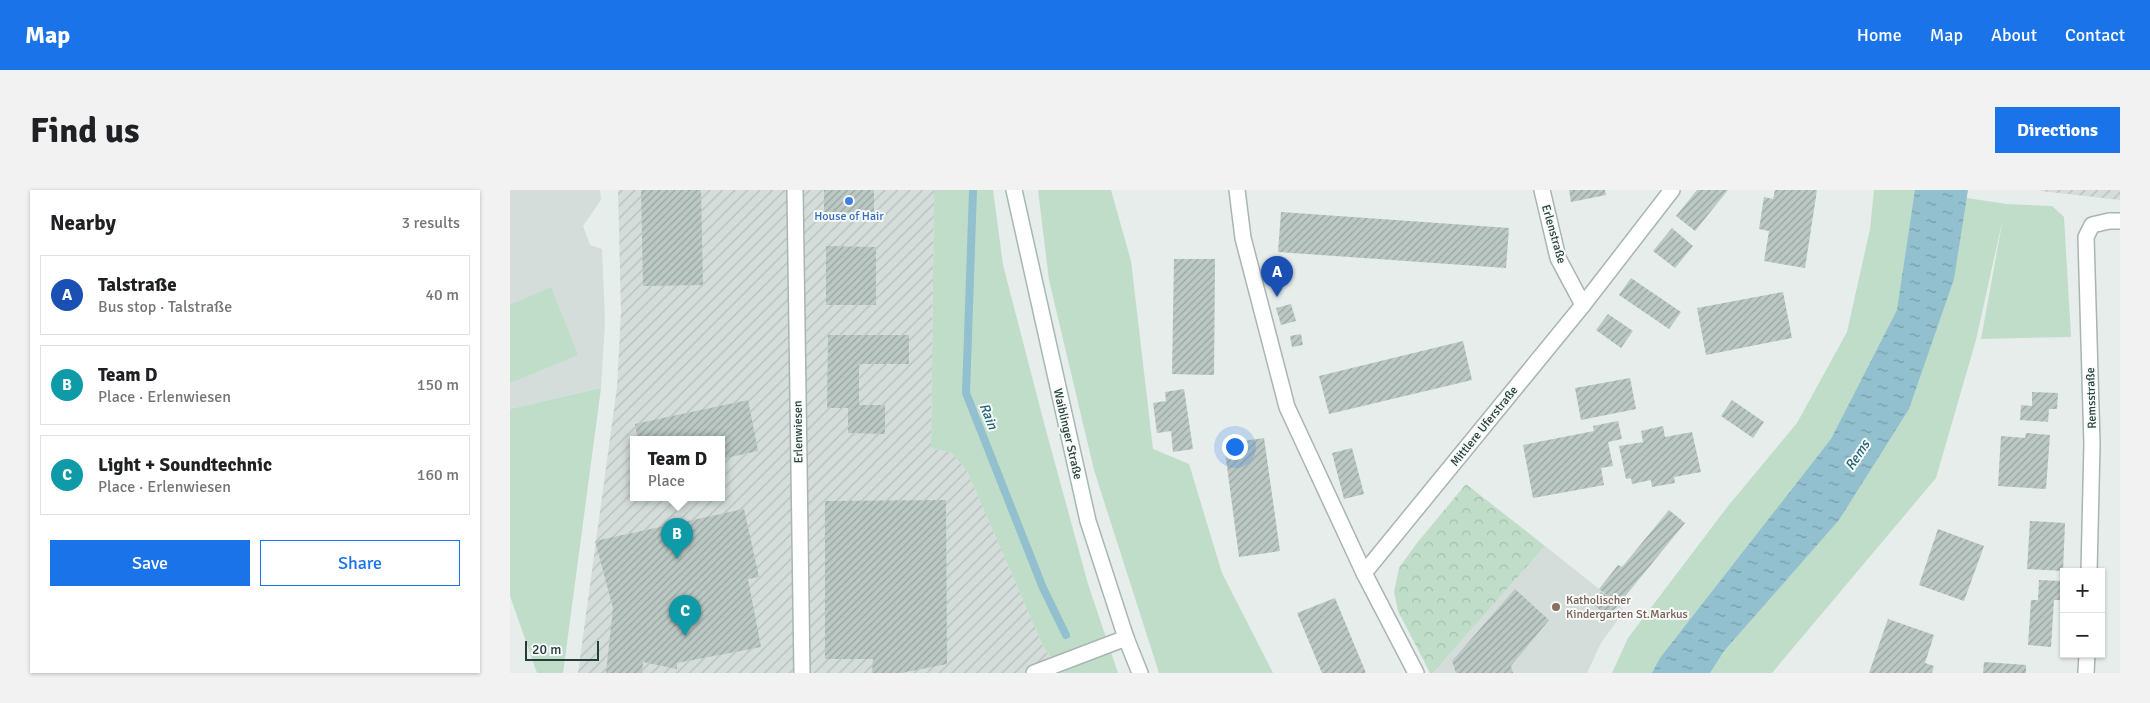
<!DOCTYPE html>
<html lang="en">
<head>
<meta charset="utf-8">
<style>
  body { margin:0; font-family:Signika,sans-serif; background:#f2f2f2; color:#202124 }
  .controls { position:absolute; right:15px; bottom:15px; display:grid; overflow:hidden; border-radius:0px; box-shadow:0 1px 4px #0004 }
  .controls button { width:45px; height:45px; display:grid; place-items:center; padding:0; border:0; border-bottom:1px solid #e0e0e0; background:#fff; color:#202124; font:25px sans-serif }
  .scale { position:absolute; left:15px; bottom:12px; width:74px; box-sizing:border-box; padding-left:5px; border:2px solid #263e3a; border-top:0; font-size:14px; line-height:18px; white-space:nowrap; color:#263e3a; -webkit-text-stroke:4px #f6faf8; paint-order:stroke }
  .you { position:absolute; left:724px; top:256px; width:18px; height:18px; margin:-12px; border:4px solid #fff; border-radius:50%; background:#1a73e8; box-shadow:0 0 0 8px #1a73e833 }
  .badge { display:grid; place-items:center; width:32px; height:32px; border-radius:50%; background:#1a73e8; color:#fff; font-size:16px; font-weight:700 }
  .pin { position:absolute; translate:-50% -41px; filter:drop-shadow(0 1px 2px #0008) }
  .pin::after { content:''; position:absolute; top:26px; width:18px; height:15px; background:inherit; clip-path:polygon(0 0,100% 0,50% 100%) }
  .popup { position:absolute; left:120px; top:246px; width:95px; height:65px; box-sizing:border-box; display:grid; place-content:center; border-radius:0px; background:#fff; filter:drop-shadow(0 1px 4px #0005); font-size:16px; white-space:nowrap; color:#757577 }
  .popup b { font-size:19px; color:#202124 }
  .popup::after { content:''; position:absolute; left:50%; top:100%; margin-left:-10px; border:10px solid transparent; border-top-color:#fff }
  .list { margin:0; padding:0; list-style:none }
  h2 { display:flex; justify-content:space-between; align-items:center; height:65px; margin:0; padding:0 20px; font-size:21px }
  h2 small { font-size:16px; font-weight:400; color:#757577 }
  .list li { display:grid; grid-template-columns:32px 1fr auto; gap:15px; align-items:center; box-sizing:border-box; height:80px; margin:0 10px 10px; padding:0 10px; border:1px solid #e0e0e0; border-radius:0px }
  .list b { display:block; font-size:19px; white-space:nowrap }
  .list p { margin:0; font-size:16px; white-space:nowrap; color:#757577 }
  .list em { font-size:16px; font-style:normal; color:#757577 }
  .actions { display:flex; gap:10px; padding:15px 20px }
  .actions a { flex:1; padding:11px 0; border:1px solid #1a73e8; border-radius:0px; text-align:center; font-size:18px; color:#1a73e8 }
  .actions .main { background:#1a73e8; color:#fff }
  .map { position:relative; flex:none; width:1610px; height:483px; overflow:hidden; border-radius:0px }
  header { display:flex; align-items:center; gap:30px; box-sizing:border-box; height:70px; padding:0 25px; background:#1a73e8; color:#fff }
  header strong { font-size:24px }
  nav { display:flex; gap:28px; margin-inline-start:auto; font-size:18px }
  .intro { display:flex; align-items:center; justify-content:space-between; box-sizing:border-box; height:120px; padding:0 30px }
  h1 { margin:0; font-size:35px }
  .button { padding:12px 22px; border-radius:0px; background:#1a73e8; color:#fff; font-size:18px; font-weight:700 }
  main { display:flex; gap:30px; padding:0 30px }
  aside { flex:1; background:#fff; border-radius:0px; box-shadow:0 1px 4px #0004 }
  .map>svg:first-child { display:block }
  .built { fill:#d4ddda }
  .industrial { fill:url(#industrial-furrows); fill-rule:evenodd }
  .green { fill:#c0ddca }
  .park { fill:url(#park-crowns) }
  .water { fill:url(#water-ripples) }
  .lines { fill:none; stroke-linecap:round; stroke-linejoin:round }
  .stream { stroke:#92c0ce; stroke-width:8 }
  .building { fill:url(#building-hatch) }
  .minor-casing { stroke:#a9b5b2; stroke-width:18 }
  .secondary-casing { stroke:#a5b8b3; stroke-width:18 }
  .minor { stroke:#fff; stroke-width:15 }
  .secondary { stroke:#fff; stroke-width:15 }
  .shop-dot { fill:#3f7fe0; stroke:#f6faf8; stroke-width:2 }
  .education-dot { fill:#8d6e63; stroke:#f6faf8; stroke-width:2 }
  .labels { text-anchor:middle; stroke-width:4; stroke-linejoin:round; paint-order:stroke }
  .shop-label { font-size:12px; fill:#366cbe; stroke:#f6faf8 }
  .street-label { font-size:12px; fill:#263e3a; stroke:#f6faf8 }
  .education-label { font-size:12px; fill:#785e54; stroke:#f6faf8; text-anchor:start }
  .water-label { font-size:14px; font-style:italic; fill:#236277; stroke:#f6faf8 }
</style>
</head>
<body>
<header>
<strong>Map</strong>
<nav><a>Home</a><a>Map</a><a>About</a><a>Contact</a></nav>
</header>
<div class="intro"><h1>Find us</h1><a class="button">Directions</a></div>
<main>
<aside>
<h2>Nearby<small>3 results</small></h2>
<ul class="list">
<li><span class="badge" style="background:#1a4fb4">A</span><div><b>Talstraße</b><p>Bus stop · Talstraße</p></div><em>40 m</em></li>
<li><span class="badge" style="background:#0f9aa8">B</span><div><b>Team D</b><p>Place · Erlenwiesen</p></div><em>150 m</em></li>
<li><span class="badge" style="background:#0f9aa8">C</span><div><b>Light + Soundtechnic</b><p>Place · Erlenwiesen</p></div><em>160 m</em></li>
</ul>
<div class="actions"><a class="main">Save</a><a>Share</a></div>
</aside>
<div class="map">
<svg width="1610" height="483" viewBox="0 0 1610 483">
  <defs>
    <pattern id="industrial-furrows" width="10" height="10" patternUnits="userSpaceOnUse" patternTransform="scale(1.25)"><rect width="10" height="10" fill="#d4ddda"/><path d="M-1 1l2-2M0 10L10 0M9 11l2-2" fill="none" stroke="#b6bfbc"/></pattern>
    <pattern id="park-crowns" width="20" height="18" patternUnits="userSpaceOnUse" patternTransform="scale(1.25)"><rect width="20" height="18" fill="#c0ddca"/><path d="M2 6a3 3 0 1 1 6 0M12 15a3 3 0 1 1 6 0" fill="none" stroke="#a5bfae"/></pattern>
    <pattern id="water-ripples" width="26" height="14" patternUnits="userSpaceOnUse" patternTransform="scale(1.25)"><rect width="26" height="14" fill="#92c0ce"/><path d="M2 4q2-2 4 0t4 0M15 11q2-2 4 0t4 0" fill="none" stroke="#779da8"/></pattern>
    <pattern id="building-hatch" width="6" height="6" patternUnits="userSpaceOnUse" patternTransform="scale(1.25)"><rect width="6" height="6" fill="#bbc8c4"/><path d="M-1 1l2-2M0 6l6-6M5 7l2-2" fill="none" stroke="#98a4a0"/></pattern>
  </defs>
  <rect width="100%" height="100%" fill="#e6edeb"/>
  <g class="built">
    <polygon points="0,0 90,0 91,10 73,36 80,55 92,59 95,131 91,198 0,219"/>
    <polygon points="1035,356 1108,414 1114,421 1091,453 1077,483 923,483"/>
  </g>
  <g class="industrial">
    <path d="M 108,0 L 424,0 L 421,258 L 442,263 L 457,281 L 533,456 L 552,483 L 68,483 L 107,197 L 111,121 ZM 123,250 L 211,250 L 211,308 L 123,308 Z"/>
    <polygon points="1531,0 1610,0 1610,10 1531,1"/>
  </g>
  <g class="green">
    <polygon points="424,0 483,0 493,75 534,233 578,394 608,483 552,483 533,456 457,281 442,263 421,258"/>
    <polygon points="528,0 601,0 621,71 643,259 679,274 712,383 763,483 649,483 584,280 539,90"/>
    <polygon points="1364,0 1405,0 1496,14 1542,16 1554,27 1561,147 1471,149 1493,28 1466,150 1426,288 1262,483 1102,483 1118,448 1218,316 1287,233 1337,142 1360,39"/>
    <polygon points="41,97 68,165 0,193 0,115"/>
    <polygon points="91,198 53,483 27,483 0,406 0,219"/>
  </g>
  <polygon class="park" points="956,294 1035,356 923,483 920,483 888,421 884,402 889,378 907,353"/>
  <polygon class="water" points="1405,0 1458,0 1444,89 1399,219 1329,330 1214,461 1200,483 1142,483 1150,468 1321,249 1387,120"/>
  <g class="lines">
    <polyline class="stream" points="463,0 456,203 533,398 556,445"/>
  </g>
  <g class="building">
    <polygon points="131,0 191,0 193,95 133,96"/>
    <polygon points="314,0 364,0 364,23 314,22"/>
    <polygon points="1059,0 1095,0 1096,5 1061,12"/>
    <polygon points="1187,0 1218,0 1185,41 1166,26"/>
    <polygon points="1265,0 1307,0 1295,78 1254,71 1259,41 1249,39 1254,7 1263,9"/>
    <polygon points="771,22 999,38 996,78 768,62"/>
    <polygon points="1162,38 1183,56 1165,78 1143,61"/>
    <polygon points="316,56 366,57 366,115 316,115"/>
    <polygon points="664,69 705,69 704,185 662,184"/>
    <polygon points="1121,88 1171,122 1159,139 1109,105"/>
    <polygon points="1273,102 1282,148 1196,165 1187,118"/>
    <polygon points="781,114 786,131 771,135 766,118"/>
    <polygon points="1098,124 1123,141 1111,158 1086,140"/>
    <polygon points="791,144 793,155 782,157 780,146"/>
    <polygon points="318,145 399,145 399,174 349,174 349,215 375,215 375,244 338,243 338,218 317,218"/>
    <polygon points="953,151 962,190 819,224 809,186"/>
    <polygon points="1120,188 1126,219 1071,230 1065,198"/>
    <polygon points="674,199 683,259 663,262 661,241 647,243 643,213 656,211 655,202"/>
    <polygon points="1522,202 1548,203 1547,219 1539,219 1538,232 1510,230 1511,215 1522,216"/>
    <polygon points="238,210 248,261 211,269 211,250 128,250 125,234"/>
    <polygon points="1222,210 1254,232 1243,248 1211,226"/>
    <polygon points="1108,231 1112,249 1098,252 1103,276 1091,278 1094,295 1023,308 1013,255 1084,241 1083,236"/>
    <polygon points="1153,236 1155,247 1182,242 1191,282 1164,287 1165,293 1142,297 1141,290 1122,294 1121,288 1116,289 1109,256 1133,252 1131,241"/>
    <polygon points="1516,243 1540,245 1536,299 1488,296 1491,246 1515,248"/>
    <polygon points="754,248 770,361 729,367 714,254"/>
    <polygon points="842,258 854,304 834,309 822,263"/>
    <polygon points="436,310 437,474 391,483 362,483 363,469 315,469 315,311"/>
    <polygon points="234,319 249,387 238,389 251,457 167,473 167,479 133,472 132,483 96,483 103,418 85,351"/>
    <polygon points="1159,320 1175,333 1099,426 1082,414 1091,402 1102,409 1089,399 1108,375 1112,377"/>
    <polygon points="1520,331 1555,333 1553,381 1517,379"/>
    <polygon points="1428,339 1474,356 1454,411 1409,395"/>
    <polygon points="1529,390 1551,391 1550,410 1544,410 1541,457 1518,455 1521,410 1528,410"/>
    <polygon points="1005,399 1039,430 1001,476 1003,483 946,483 942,471"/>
    <polygon points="825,408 856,483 812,483 787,423"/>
    <polygon points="1378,429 1424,445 1415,473 1424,476 1422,483 1359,483"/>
    <polygon points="1474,472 1516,475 1516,483 1473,483"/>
  </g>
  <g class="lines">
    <g class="minor-casing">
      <g id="minor">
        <polyline points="285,0 292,483"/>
        <polyline points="727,0 733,48 777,217 854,383 906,483"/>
        <polyline points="1032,0 1048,68 1073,115"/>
        <polyline points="1579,382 1582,254 1576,47 1582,35 1599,31 1610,31"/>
        <polyline points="854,383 1073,115 1162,0"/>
        <polyline points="524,483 616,448"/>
        <polyline points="1576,483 1577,464"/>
      </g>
    </g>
    <g class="secondary-casing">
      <polyline id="secondary" points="504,0 578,331 616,448 630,483"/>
    </g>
    <use href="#minor" class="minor"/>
    <use href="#secondary" class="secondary"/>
  </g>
  <circle class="shop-dot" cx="339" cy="11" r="5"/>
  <circle class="education-dot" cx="1046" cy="417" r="5"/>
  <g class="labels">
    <g class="shop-label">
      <text x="339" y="30">House of Hair</text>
    </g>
    <g class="street-label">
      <text transform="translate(1044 44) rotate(74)" y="4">Erlenstraße</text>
      <text transform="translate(1581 208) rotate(-92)" y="4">Remsstraße</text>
      <text transform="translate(974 236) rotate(-51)" y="4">Mittlere Uferstraße</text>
      <text transform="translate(288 242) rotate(-91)" y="4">Erlenwiesen</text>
      <text transform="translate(558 244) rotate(77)" y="4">Waiblinger Straße</text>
    </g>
    <g class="education-label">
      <text x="1056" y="414">Katholischer<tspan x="1056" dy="14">Kindergarten St.Markus</tspan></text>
    </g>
    <g class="water-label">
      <text transform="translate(479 226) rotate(68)" y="5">Rain</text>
      <text transform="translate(1347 265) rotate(-57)" y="5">Rems</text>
    </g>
  </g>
</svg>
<div class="controls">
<button>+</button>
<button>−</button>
</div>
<div class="scale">20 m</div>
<div class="you"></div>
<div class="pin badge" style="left:767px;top:107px;background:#1a4fb4">A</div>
<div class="pin badge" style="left:167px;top:369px;background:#0f9aa8">B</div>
<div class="popup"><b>Team D</b>Place</div>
<div class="pin badge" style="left:175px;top:446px;background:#0f9aa8">C</div>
</div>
</main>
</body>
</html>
